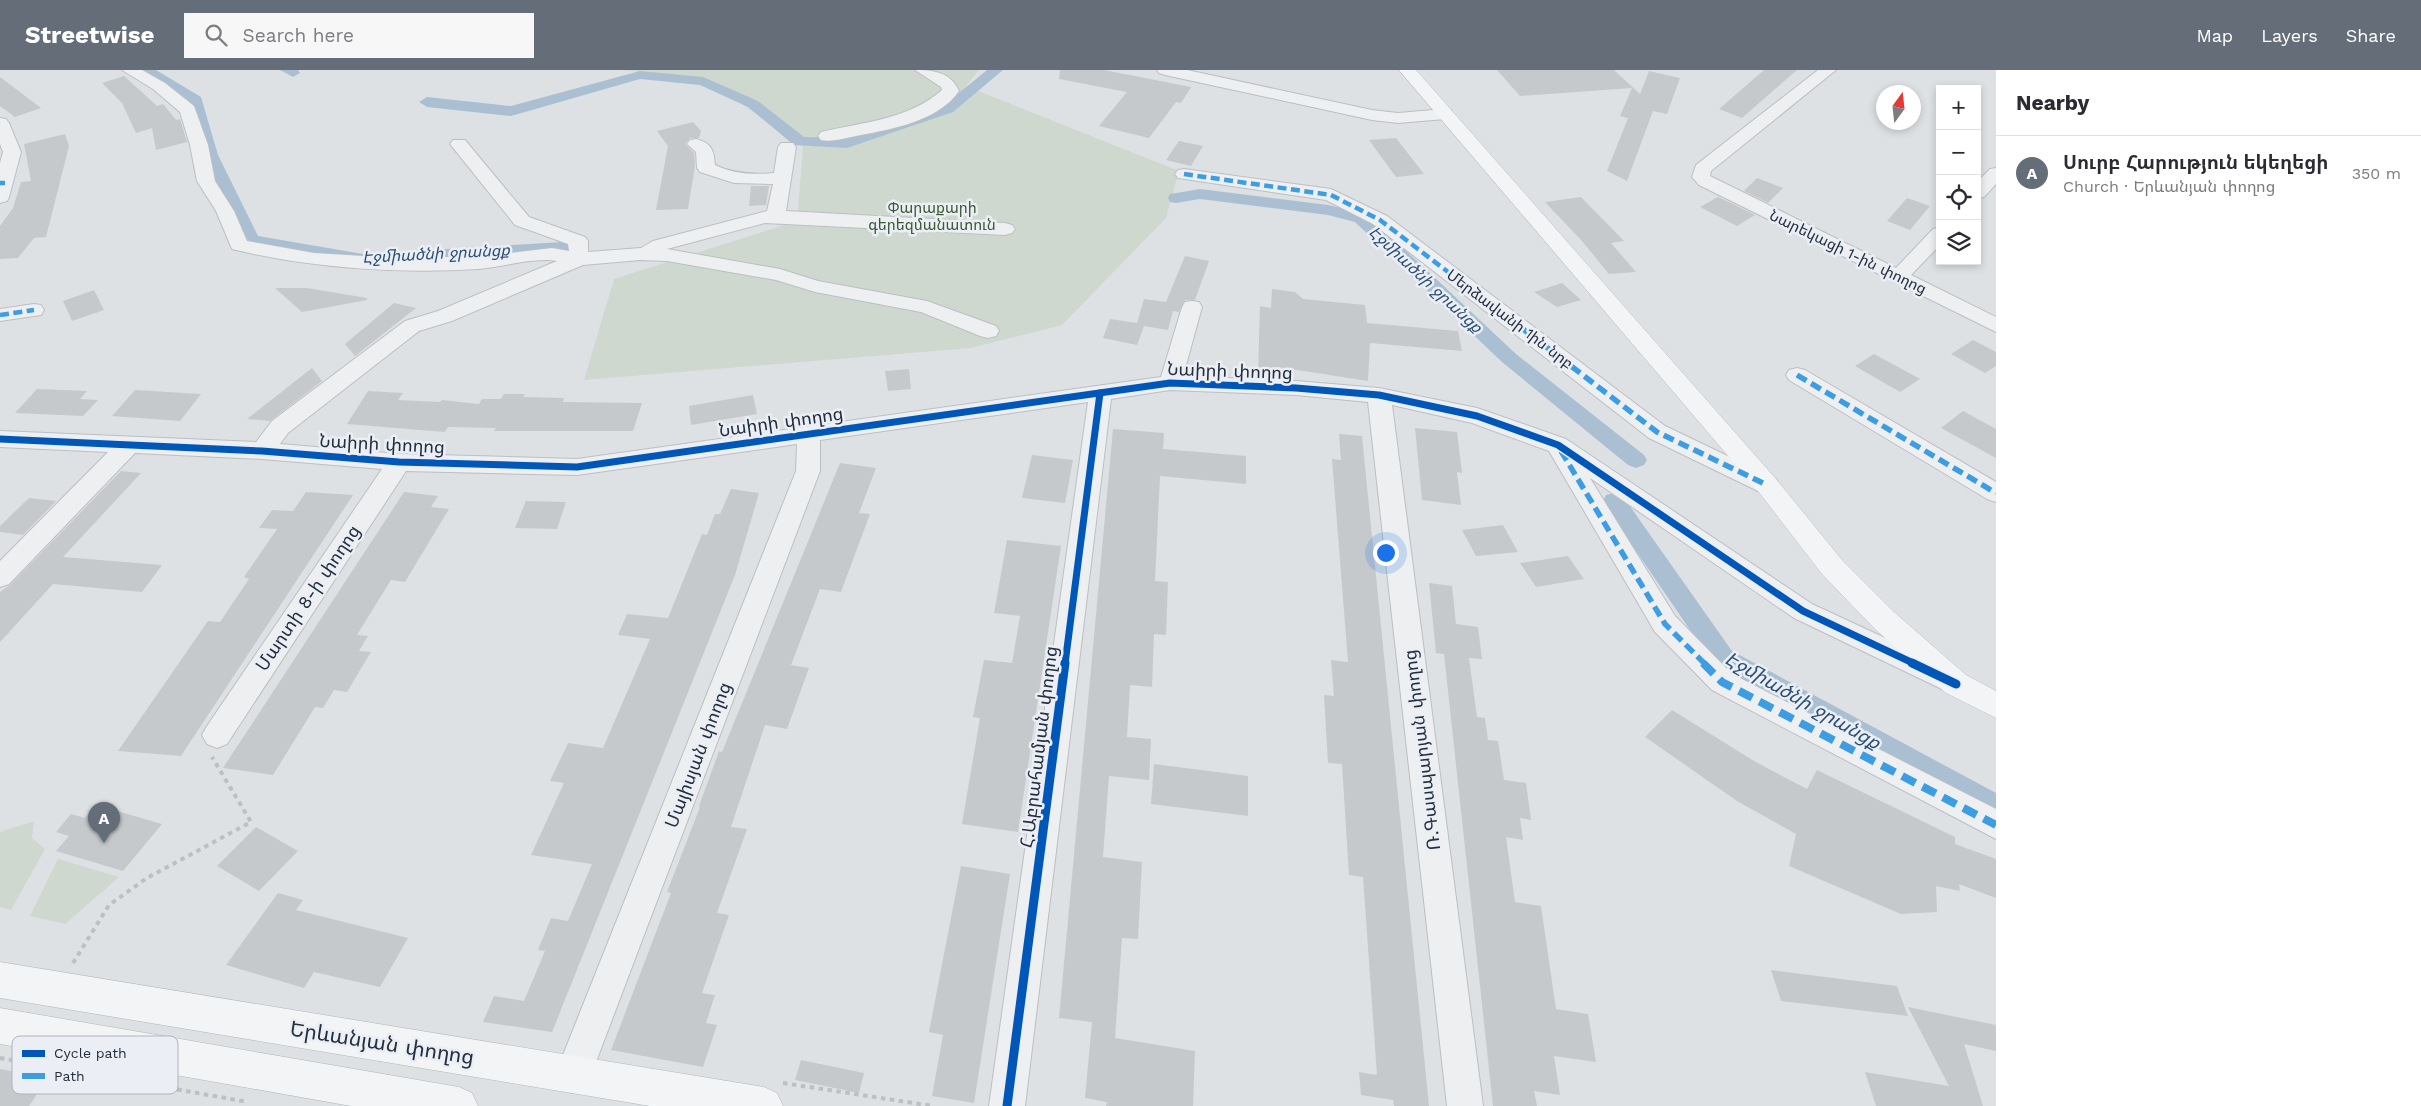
<!DOCTYPE html>
<html lang="en">
<head>
<meta charset="utf-8">
<style>
  body { margin:0; font-family:"Work Sans","Noto Sans Armenian",sans-serif; background:#f7f7f7; color:#2b2b33 }
  .controls { position:absolute; right:15px; top:15px; display:grid; overflow:hidden; border-radius:0px; box-shadow:0 2px 8px #0003 }
  .controls button { width:45px; height:45px; display:grid; place-items:center; padding:0; border:0; border-bottom:1px solid #e1e1e2; background:#fff; color:#2b2b33; font:25px sans-serif }
  .compass { position:absolute; left:1876px; top:15px; width:45px; height:45px; border-radius:50%; background:#fff; box-shadow:0 2px 8px #0003; rotate:15deg }
  .you { position:absolute; left:1385px; top:482px; width:18px; height:18px; margin:-12px; border:4px solid #fff; border-radius:50%; background:#1a73e8; box-shadow:0 0 0 8px #1a73e833 }
  .badge { display:grid; place-items:center; width:32px; height:32px; border-radius:50%; background:#656d78; color:#fff; font-size:16px; font-weight:700 }
  .pin { position:absolute; translate:-50% -41px; filter:drop-shadow(0 1px 2px #0008) }
  .pin::after { content:''; position:absolute; top:26px; width:18px; height:15px; background:inherit; clip-path:polygon(0 0,100% 0,50% 100%) }
  .list { margin:0; padding:0; list-style:none }
  h2 { display:flex; justify-content:space-between; align-items:center; height:65px; margin:0; padding:0 20px; font-size:21px }
  h2 small { font-size:16px; font-weight:400; color:#7c7c81 }
  .list li { display:grid; grid-template-columns:32px 1fr auto; gap:15px; align-items:center; box-sizing:border-box; height:75px; padding:0 20px; border-top:1px solid #e1e1e2 }
  .list b { display:block; font-size:19px; white-space:nowrap }
  .list p { margin:0; font-size:16px; white-space:nowrap; color:#7c7c81 }
  .list em { font-size:16px; font-style:normal; color:#7c7c81 }
  .icon { flex:none; width:28px; height:28px; fill:none; stroke:currentColor; stroke-width:2; stroke-linecap:round; stroke-linejoin:round }
  .map { position:relative; flex:none; width:1996px; height:1036px; overflow:hidden }
  header { display:flex; align-items:center; gap:30px; box-sizing:border-box; height:70px; padding:0 25px; background:#656d78; color:#fff }
  header strong { font-size:24px }
  nav { display:flex; gap:28px; margin-inline-start:auto; font-size:18px }
  .search { width:350px; height:45px; background:#f7f7f7; display:flex; align-items:center; gap:12px; box-sizing:border-box; padding:0 18px; border-radius:0px; color:#7c7c81; font-size:19px }
  main { display:flex }
  aside { flex:1; background:#fff }
  .map>svg:first-child { display:block }
  .green { fill:#cfd8ce }
  .lines { fill:none; stroke-linecap:round; stroke-linejoin:round }
  .canal { fill:#aabfd2; fill-rule:evenodd }
  .building { fill:#c6c9cc }
  .minor-casing { stroke:#bcbfc2; stroke-width:2 }
  .major-casing { stroke:#babec2; stroke-width:1 }
  .highway-casing { stroke:#b0b4b9; stroke-width:1 }
  .path { stroke:#bcbfc3; stroke-width:4; stroke-dasharray:4.5 4.5; stroke-linecap:butt }
  .minor { fill:#edeff1; fill-rule:evenodd }
  .major { fill:#f2f4f5; fill-rule:evenodd }
  .highway { fill:#f2f4f5; fill-rule:evenodd }
  .quiet-far2 { stroke:#3c9de3; stroke-width:4.5; stroke-dasharray:9 4.5; stroke-linecap:butt }
  .quiet-far1 { stroke:#3c9de3; stroke-width:5.5; stroke-dasharray:11 5.5; stroke-linecap:butt }
  .quiet { stroke:#3c9de3; stroke-width:8; stroke-dasharray:15 8; stroke-linecap:butt }
  .cycleway-far1-casing { stroke:#ebeff5; stroke-width:10 }
  .cycleway-casing { stroke:#ebeff5; stroke-width:12 }
  .cycleway-far1 { stroke:#0057b8; stroke-width:7 }
  .cycleway { stroke:#0057b8; stroke-width:9 }
  .labels { text-anchor:middle; stroke-width:5; stroke-linejoin:round; paint-order:stroke }
  .far-park-label { font-size:15px; fill:#3a5a31; stroke:#ebeff5 }
  .far-street-label { font-size:15px; fill:#242f3e; stroke:#ebeff5 }
  .far-water-label { font-size:16px; font-style:italic; fill:#2c4f74; stroke:#ebeff5 }
  .street-label { font-size:18px; fill:#242f3e; stroke:#ebeff5 }
  .water-label { font-size:19px; font-style:italic; fill:#2c4f74; stroke:#ebeff5 }
  .near-street-label { font-size:21px; fill:#242f3e; stroke:#ebeff5 }
  .key { fill:#ebeff5; stroke:#afb5be; stroke-width:1 }
  .key-label { font-size:14px; fill:#242f3e }
</style>
</head>
<body>
<header>
<strong>Streetwise</strong>
<div class="search"><svg class="icon" aria-label="search" viewBox="0 0 24 24"><circle cx="10" cy="10" r="6"/><path d="M15 15l6 6"/></svg>Search here</div>
<nav><a>Map</a><a>Layers</a><a>Share</a></nav>
</header>
<main>
<div class="map">
<svg width="1996" height="1036" viewBox="0 0 1996 1036">
  <rect width="100%" height="100%" fill="#dee1e4"/>
  <g class="green">
    <polygon points="623,0 979,0 966,16 1179,101 1166,148 1062,255 971,278 584,310 614,209 797,151 803,77 705,8"/>
    <polygon points="34,751 32,768 45,779 11,840 0,837 0,762"/>
    <polygon points="58,789 119,807 65,854 30,846"/>
  </g>
  <g class="lines">
    <g class="canal">
      <polygon points="139,0 156,0 201,27 218,85 258,166 363,184 563,172 569,173 572,177 569,181 563,182 363,194 245,174 202,85 189,32"/>
      <polygon points="280,0 298,0 300,3 293,7"/>
      <polygon points="987,0 1003,0 953,42 847,78 794,75 748,37 700,15 640,9 511,46 427,37 419,32 427,27 511,36 640,1 703,7 758,31 804,67 846,68 943,36"/>
      <polygon points="1200,119 1328,135 1367,144 1516,284 1644,385 1647,390 1644,395 1636,398 1628,395 1502,292 1355,152 1328,145 1200,129 1176,133 1170,132 1168,128 1170,124"/>
      <polygon points="1614,423 1622,425 1732,581 1996,723 1996,749 1714,595 1606,437 1603,431 1606,425"/>
    </g>
  </g>
  <g class="building">
    <polygon points="1060,0 1104,0 1191,17 1181,33 1176,32 1149,68 1099,56 1127,22 1059,9"/>
    <polygon points="1497,0 1614,0 1640,24 1649,1 1680,8 1667,44 1653,41 1627,111 1607,101 1628,48 1620,46 1632,18 1520,26"/>
    <polygon points="1764,0 1797,0 1742,48 1719,39"/>
    <polygon points="124,6 157,36 163,34 176,50 180,49 187,72 156,80 152,58 136,63 122,33 102,13"/>
    <polygon points="0,7 41,38 15,47 0,36"/>
    <polygon points="693,52 701,61 699,68 690,68 685,74 694,83 695,96 688,139 656,140 668,76 657,61"/>
    <polygon points="65,64 69,76 46,167 34,168 18,188 0,189 0,156 13,138 21,112 31,111 24,74"/>
    <polygon points="1396,68 1424,104 1396,107 1369,70"/>
    <polygon points="1179,71 1203,76 1191,96 1166,90"/>
    <polygon points="1757,108 1783,118 1768,133 1744,121"/>
    <polygon points="751,116 769,116 766,135 749,136"/>
    <polygon points="1581,127 1624,171 1611,173 1636,202 1609,204 1582,171 1545,132"/>
    <polygon points="1718,127 1731,133 1755,145 1737,156 1700,137"/>
    <polygon points="1907,128 1930,136 1910,160 1887,151"/>
    <polygon points="1185,186 1209,191 1195,230 1185,230 1179,242 1173,241 1168,260 1144,256 1137,275 1103,268 1110,249 1137,253 1144,229 1166,232"/>
    <polygon points="1562,213 1581,230 1557,237 1534,222"/>
    <polygon points="275,218 307,218 367,228 367,230 302,242"/>
    <polygon points="1272,219 1295,222 1303,229 1365,235 1367,253 1458,261 1462,281 1370,273 1368,311 1278,297 1258,302 1260,236 1271,238"/>
    <polygon points="94,220 104,240 72,251 63,231"/>
    <polygon points="394,233 416,238 355,286 345,274"/>
    <polygon points="1973,270 1996,282 1996,296 1985,303 1951,284"/>
    <polygon points="1874,284 1898,297 1920,309 1900,322 1855,296"/>
    <polygon points="312,298 322,311 270,351 247,349"/>
    <polygon points="909,299 911,319 888,321 885,301"/>
    <polygon points="37,319 87,321 80,329 98,330 83,346 15,343"/>
    <polygon points="135,320 201,324 180,351 112,346"/>
    <polygon points="368,321 403,323 398,330 440,332 442,330 479,334 482,329 501,329 504,324 525,324 523,327 564,328 563,332 642,333 633,361 494,361 496,358 448,357 445,362 347,354"/>
    <polygon points="753,325 757,344 691,355 689,336"/>
    <polygon points="1963,341 1996,359 1996,388 1941,358"/>
    <polygon points="1415,358 1457,362 1462,403 1457,402 1461,435 1422,430"/>
    <polygon points="1113,359 1164,363 1163,379 1246,386 1246,414 1160,406 1155,511 1168,512 1166,565 1154,564 1152,617 1130,615 1127,667 1151,669 1149,710 1109,706 1103,787 1142,792 1138,869 1122,868 1115,968 1195,981 1193,1036 1106,1036 1107,1032 1085,1028 1092,952 1059,948"/>
    <polygon points="1339,364 1362,366 1429,1036 1394,1036 1393,1030 1361,1025 1359,1002 1377,1005 1363,807 1349,805 1342,694 1328,693 1324,625 1334,626 1331,590 1348,592 1332,389 1341,390"/>
    <polygon points="1032,385 1073,390 1065,433 1022,428"/>
    <polygon points="840,393 876,398 859,443 870,444 841,522 820,519 791,595 809,598 787,659 765,655 731,757 747,759 717,843 729,845 702,923 715,925 706,953 717,955 703,997 611,980 671,823 667,822 700,737 699,736 719,681 722,682"/>
    <polygon points="121,401 141,403 63,487 162,495 142,522 53,514 0,572 0,522 10,515"/>
    <polygon points="731,419 759,423 735,505 552,962 483,952 494,926 524,931 545,881 538,880 551,848 568,851 592,794 531,785 564,713 550,711 568,673 603,678 650,569 618,565 627,544 668,548 702,464 707,465 715,444 720,444"/>
    <polygon points="306,422 353,425 181,686 118,681 208,551 220,552 249,509 244,507 277,459 259,458 272,440 293,441"/>
    <polygon points="404,422 438,426 431,437 449,439 405,512 391,510 357,565 368,566 359,581 371,582 347,622 334,620 323,638 315,637 273,705 223,698"/>
    <polygon points="29,428 56,431 23,465 0,462 0,456"/>
    <polygon points="526,431 566,432 557,459 515,458"/>
    <polygon points="1503,455 1518,482 1476,486 1462,460"/>
    <polygon points="1007,470 1061,476 1018,762 962,754 980,648 973,647 984,590 1012,593 1020,546 994,543"/>
    <polygon points="1568,486 1584,509 1536,517 1520,493"/>
    <polygon points="1429,513 1452,516 1456,554 1478,557 1482,589 1469,588 1477,647 1485,648 1488,670 1498,671 1504,710 1526,713 1531,750 1520,748 1523,770 1506,767 1515,832 1541,836 1556,939 1588,944 1596,992 1554,986 1560,1025 1534,1021 1537,1036 1493,1036 1444,584 1436,583"/>
    <polygon points="1672,640 1754,691 1807,719 1817,700 1955,767 1955,774 1996,789 1996,828 1959,814 1960,821 1936,816 1937,842 1901,844 1789,796 1796,764 1737,731 1645,667"/>
    <polygon points="1154,694 1248,706 1248,746 1151,734"/>
    <polygon points="96,735 162,754 123,801 56,781 69,766 56,762 71,744 85,748"/>
    <polygon points="256,757 298,781 259,821 217,796"/>
    <polygon points="961,796 1010,804 974,1033 932,1026 943,965 929,962"/>
    <polygon points="278,823 303,830 296,840 408,868 380,917 314,902 304,918 226,895"/>
    <polygon points="1771,900 1897,916 1908,946 1781,931"/>
    <polygon points="1908,937 1996,955 1996,981 1964,974 1983,1036 1876,1036 1865,1002 1949,1016"/>
    <polygon points="801,990 864,1003 859,1023 795,1010"/>
    <polygon points="0,999 48,1008 29,1036 0,1036"/>
  </g>
  <g class="lines">
    <g class="minor-casing">
      <g id="minor">
        <path d="M 122,0 L 142,0 L 165,13 L 194,36 L 208,75 L 215,111 L 234,141 L 247,171 L 314,183 L 379,187 L 478,187 L 552,178 L 569,181 L 568,174 L 515,155 L 450,74 L 453,70 L 465,70 L 529,147 L 585,167 L 588,171 L 588,182 L 641,178 L 653,171 L 767,141 L 773,114 L 734,113 L 700,102 L 697,98 L 696,82 L 687,74 L 690,70 L 696,69 C 712,73 714,81 715,95 C 734,104 753,105 774,103 L 778,77 L 781,73 L 793,73 L 796,77 L 786,141 L 1005,153 L 1012,155 L 1015,159 L 1012,163 L 1005,165 L 765,153 L 667,179 L 780,199 L 818,211 L 927,231 L 996,256 L 999,261 L 996,266 L 988,268 L 980,266 L 921,242 L 815,222 L 776,210 L 667,191 L 640,190 L 583,195 L 452,251 L 419,261 L 288,363 L 280,374 L 399,384 L 577,389 L 1161,307 L 1182,237 L 1185,232 L 1192,231 L 1199,232 L 1202,237 L 1183,306 L 1296,311 L 1379,318 L 1477,338 L 1566,369 L 1812,534 L 1956,601 L 1960,609 L 1956,617 L 1946,621 L 1794,548 L 1590,408 L 1675,546 L 1732,604 L 1996,739 L 1996,769 L 1712,620 L 1655,562 L 1549,381 L 1472,353 L 1392,335 L 1483,1036 L 1447,1036 L 1368,332 L 1296,325 L 1170,320 L 1111,329 L 1025,1036 L 989,1036 L 1088,332 L 820,370 L 820,401 L 591,1005 L 586,1018 L 573,1023 L 560,1018 L 555,1005 L 796,401 L 797,374 L 577,405 L 406,401 L 227,674 L 217,678 L 207,674 L 202,665 L 207,656 L 382,399 L 262,389 L 135,383 L 9,514 L 0,517 L 0,491 L 108,382 L 0,377 L 0,361 L 256,372 L 272,351 L 405,251 L 438,241 L 557,191 C 535,187 502,197 478,199 C 399,204 309,198 232,179 L 216,141 L 197,111 L 190,75 L 180,42 L 153,19 Z"/>
        <path d="M 915,0 C 933,0 951,2 959,21 C 937,53 886,60 851,67 C 841,69 831,72 821,70 L 818,66 L 821,62 C 863,52 908,50 942,20 L 941,17 Z"/>
        <polygon points="1157,0 1187,0 1372,40 1398,43 1445,39 1451,40 1453,44 1451,48 1445,49 1398,53 1372,50 1165,5 1159,3"/>
        <polygon points="1818,0 1836,0 1711,101 1710,106 1896,198 1933,159 1940,157 1940,175 1911,205 1996,247 1996,262 1699,115 1692,107 1696,95"/>
        <polygon points="0,48 6,49 9,53 21,82 9,127 7,131 0,133 0,93 3,82 0,74"/>
        <polygon points="1996,98 1996,114 1984,127 1977,128 1977,112 1990,99"/>
        <polygon points="1184,99 1331,119 1387,146 1665,356 1776,409 1779,415 1776,421 1767,424 1758,421 1649,368 1373,154 1326,130 1178,108 1175,104 1178,100"/>
        <polygon points="34,234 41,235 44,240 41,245 0,251 0,239"/>
        <polygon points="1797,298 1805,300 1996,412 1996,432 1987,429 1789,310 1786,305 1789,300"/>
      </g>
    </g>
    <g class="major-casing">
      <polygon id="major" points="1399,0 1416,0 1776,409 1842,490 1894,542 1966,605 1996,621 1996,648 1946,623 1874,558 1822,504 1758,421"/>
    </g>
    <g class="highway-casing">
      <g id="highway">
        <polygon points="0,892 764,1017 777,1023 783,1036 650,1036 0,928"/>
        <polygon points="0,938 459,1017 472,1023 478,1036 351,1036 0,974"/>
      </g>
    </g>
    <g class="path">
      <polyline points="73,893 109,835 147,808 251,752 212,687"/>
      <polyline points="0,988 248,1032"/>
      <polyline points="783,1013 933,1036"/>
    </g>
    <use href="#minor" class="minor"/>
    <use href="#major" class="major"/>
    <use href="#highway" class="highway"/>
    <g class="quiet-far2">
      <polyline points="1184,104 1331,125 1380,150 1520,257"/>
      <polyline points="0,113 5,113"/>
      <polyline points="0,245 34,240"/>
    </g>
    <g class="quiet-far1">
      <polyline points="1519,256 1657,362 1767,415"/>
      <polyline points="1797,305 1996,423"/>
      <polyline points="1561,381 1665,554 1705,594"/>
    </g>
    <polyline class="quiet" points="1703,593 1722,612 1996,755"/>
    <g class="cycleway-far1-casing">
      <g id="cycleway-far1">
        <polyline points="0,369 262,381 399,392 577,397 1170,313 1296,318 1379,325 1477,346 1558,375 1803,541 1915,594"/>
        <polyline points="1065,594 1100,323"/>
      </g>
    </g>
    <g class="cycleway-casing">
      <g id="cycleway">
        <polyline points="1912,593 1956,614"/>
        <polyline points="1007,1036 1065,593"/>
      </g>
    </g>
    <use href="#cycleway-far1" class="cycleway-far1"/>
    <use href="#cycleway" class="cycleway"/>
  </g>
  <g class="labels">
    <g class="far-park-label">
      <text x="932" y="143">Փարաքարի<tspan x="932" dy="17">գերեզմանատուն</tspan></text>
    </g>
    <g class="far-street-label">
      <text transform="translate(1848 182) rotate(26)" y="5">Նարեկացի 1-ին փողոց</text>
      <text transform="translate(1510 249) rotate(37)" y="5">Մերձավանի 1ին նրբ</text>
    </g>
    <g class="far-water-label">
      <text transform="translate(436 183) rotate(-3)" y="6">Էջմիածնի ջրանցք</text>
      <text transform="translate(1426 209) rotate(43)" y="6">Էջմիածնի ջրանցք</text>
    </g>
    <g class="street-label">
      <text transform="translate(1230 301) rotate(2)" y="6">Նաիրի փողոց</text>
      <text transform="translate(781 352) rotate(-8)" y="6">Նաիրի փողոց</text>
      <text transform="translate(382 374) rotate(3)" y="6">Նաիրի փողոց</text>
      <text transform="translate(308 528) rotate(-56)" y="6">Մարտի 8-ի փողոց</text>
      <text transform="translate(1039 677) rotate(-83)" y="6">Հ.Աբրահամյան փողոց</text>
      <text transform="translate(1422 680) rotate(-97)" y="6">Ռ.Գասպարյան փողոց</text>
      <text transform="translate(698 685) rotate(-69)" y="6">Մայիսյան փողոց</text>
    </g>
    <g class="water-label">
      <text transform="translate(1803 630) rotate(30)" y="7">Էջմիածնի ջրանցք</text>
    </g>
    <g class="near-street-label">
      <text transform="translate(382 973) rotate(9)" y="7">Երևանյան փողոց</text>
    </g>
  </g>
  <rect x="12" y="966" width="166" height="58" rx="8" class="key"/>
  <rect x="22" y="980" width="23" height="7" fill="#0057b8"/>
  <rect x="22" y="1003" width="23" height="6" fill="#3c9de3"/>
  <g class="key-label">
    <text x="54" y="988">Cycle path</text>
    <text x="54" y="1011">Path</text>
  </g>
</svg>
<div class="controls">
<button>+</button>
<button>−</button>
<button><svg class="icon" aria-label="locate" viewBox="0 0 24 24"><circle cx="12" cy="12" r="6"/><path d="M12 2v4M12 18v4M2 12h4M18 12h4"/></svg></button>
<button><svg class="icon" aria-label="layers" viewBox="0 0 24 24"><path d="M12 4l9 5-9 5-9-5zM3 14l9 5 9-5"/></svg></button>
</div>
<svg class="compass" viewBox="-18 -18 36 36"><path d="M0-13l5 13h-10z" fill="#e53935"/><path d="M0 13l5-13h-10z" fill="#7c7c81"/></svg>
<div class="you"></div>
<div class="pin badge" style="left:104px;top:773px">A</div>
</div>
<aside>
<h2>Nearby<small></small></h2>
<ul class="list">
<li><span class="badge">A</span><div><b>Սուրբ Հարություն եկեղեցի</b><p>Church · Երևանյան փողոց</p></div><em>350 m</em></li>
</ul>
</aside>
</main>
</body>
</html>
